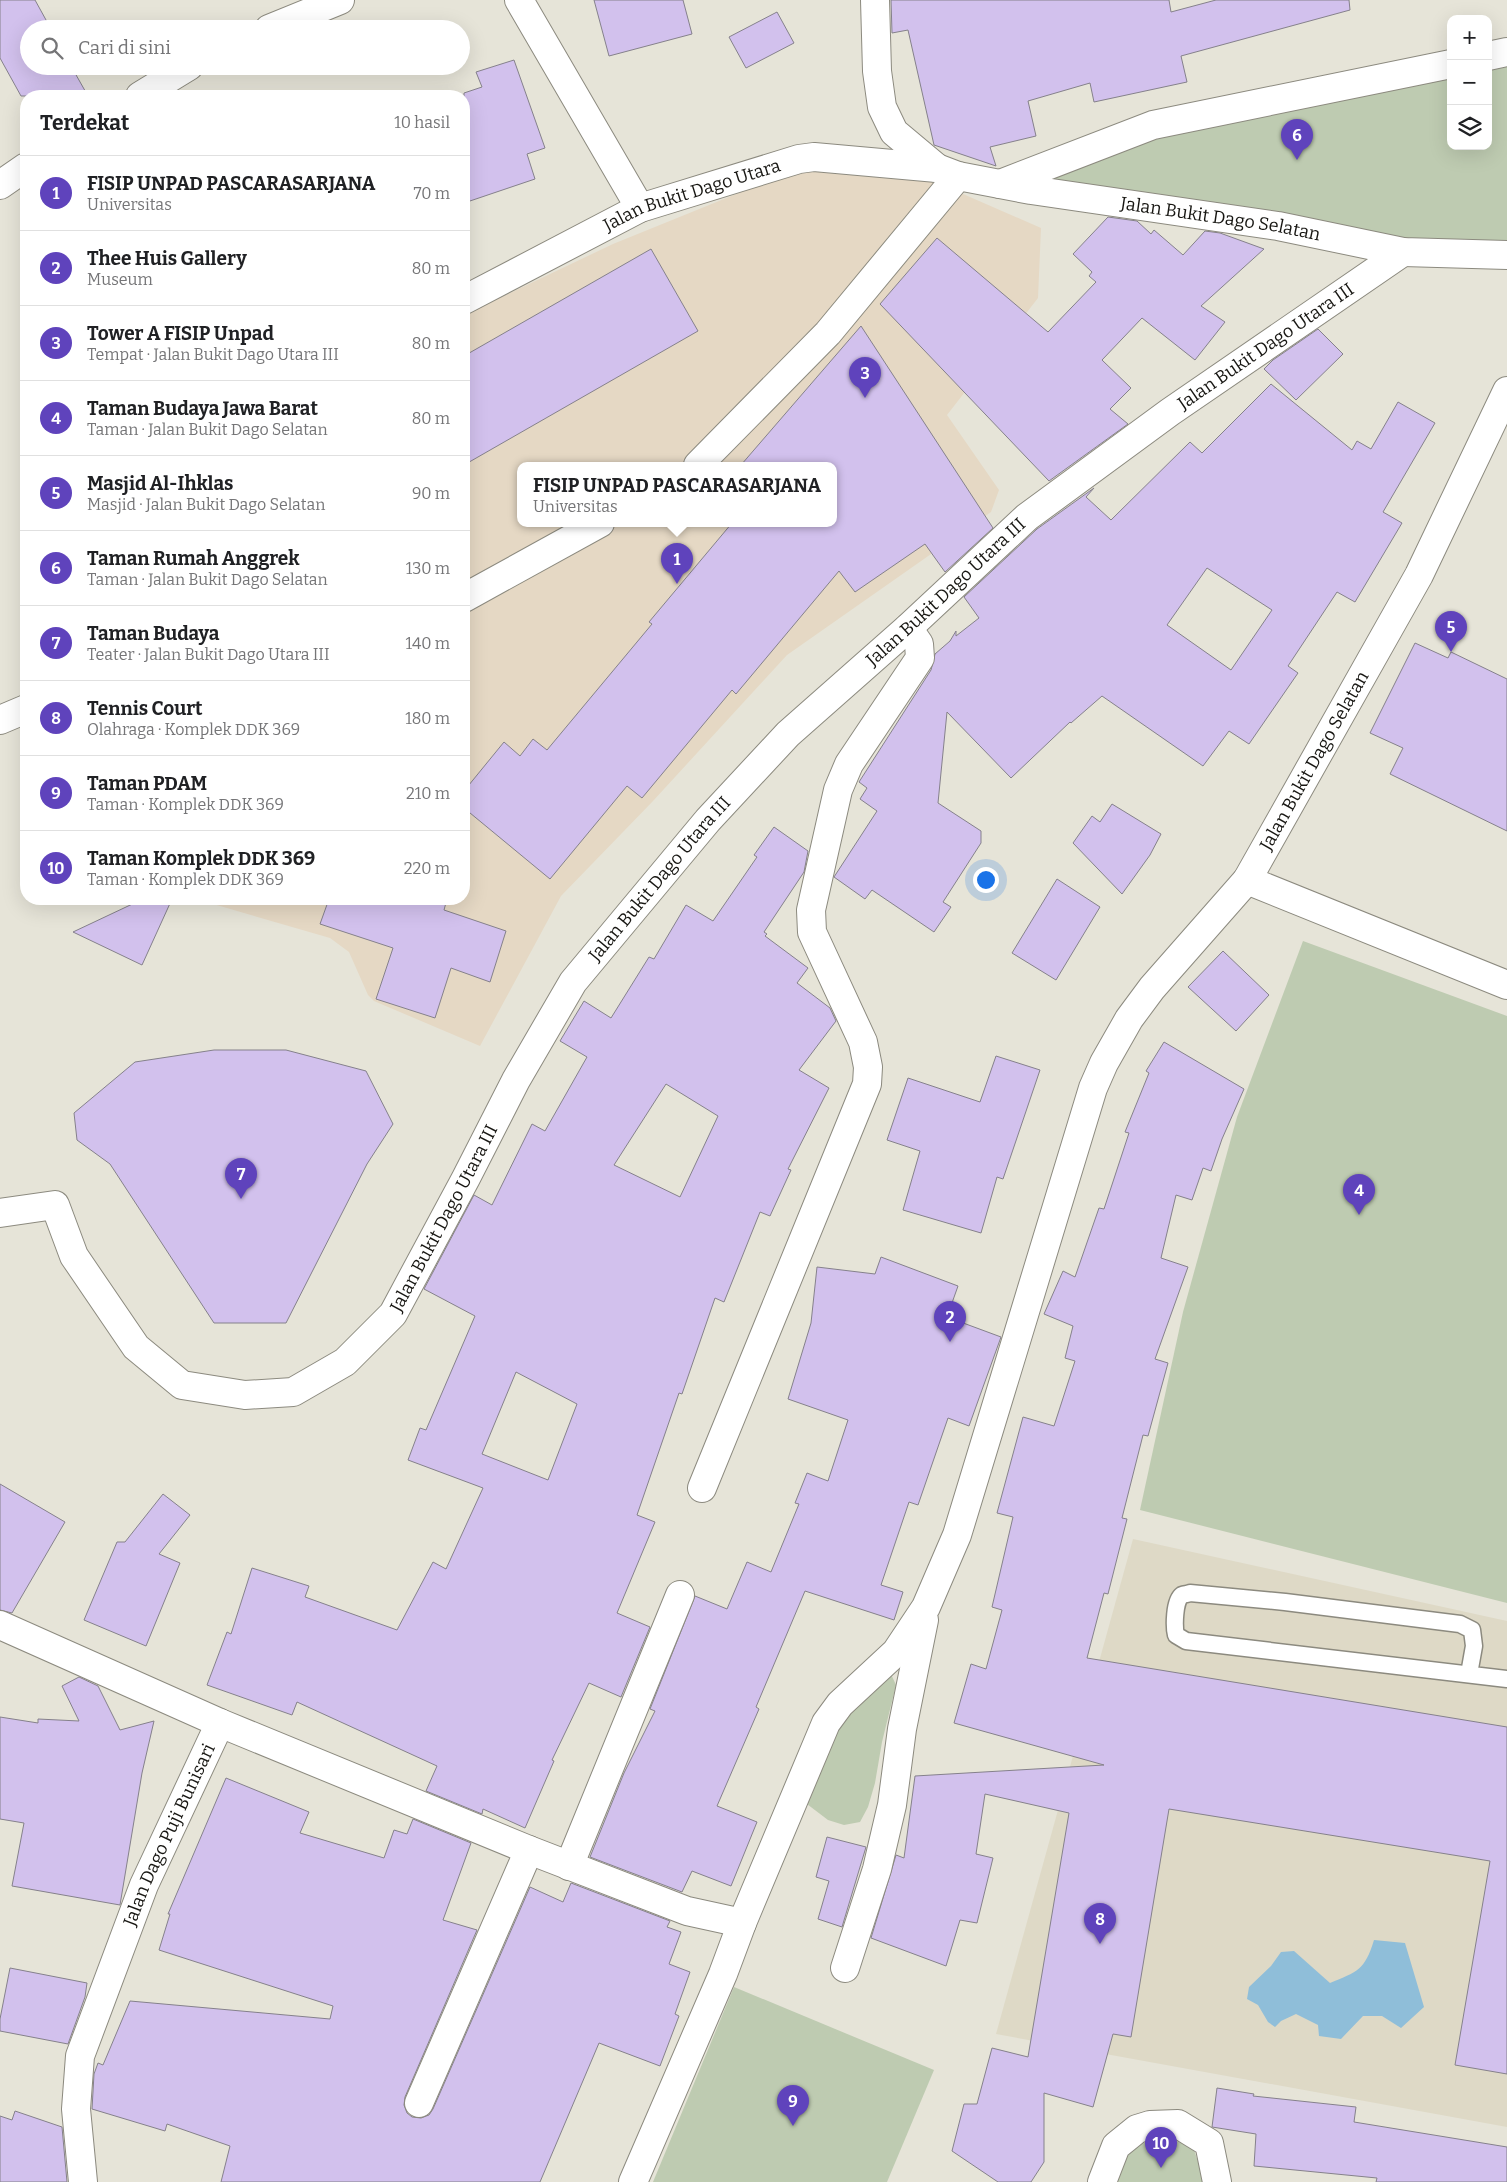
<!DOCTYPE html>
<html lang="id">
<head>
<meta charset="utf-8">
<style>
  body { margin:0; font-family:Bitter,serif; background:#f2f2f2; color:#202124 }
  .controls { position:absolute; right:15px; top:15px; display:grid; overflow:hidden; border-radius:10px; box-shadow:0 5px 20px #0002 }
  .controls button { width:45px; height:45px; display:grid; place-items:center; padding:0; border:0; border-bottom:1px solid #e0e0e0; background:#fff; color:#202124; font:25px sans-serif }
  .you { position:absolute; left:985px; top:879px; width:18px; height:18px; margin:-12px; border:4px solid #fff; border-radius:50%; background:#1a73e8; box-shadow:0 0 0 8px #1a73e833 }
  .badge { display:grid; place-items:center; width:32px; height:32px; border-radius:50%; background:#5f43bc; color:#fff; font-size:16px; font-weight:700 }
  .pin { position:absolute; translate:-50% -41px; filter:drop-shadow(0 1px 2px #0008) }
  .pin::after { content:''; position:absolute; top:26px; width:18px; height:15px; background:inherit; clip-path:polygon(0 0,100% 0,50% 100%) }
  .popup { position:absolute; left:517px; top:462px; width:320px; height:65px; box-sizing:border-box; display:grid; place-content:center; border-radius:10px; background:#fff; filter:drop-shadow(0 1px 4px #0005); font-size:16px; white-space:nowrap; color:#757577 }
  .popup b { font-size:19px; color:#202124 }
  .popup::after { content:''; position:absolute; left:50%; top:100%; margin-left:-10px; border:10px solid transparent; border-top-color:#fff }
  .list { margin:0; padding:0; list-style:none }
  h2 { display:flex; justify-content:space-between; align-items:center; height:65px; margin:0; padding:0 20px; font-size:21px }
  h2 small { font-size:16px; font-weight:400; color:#757577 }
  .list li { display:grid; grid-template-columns:32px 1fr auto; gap:15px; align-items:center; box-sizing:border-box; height:75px; padding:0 20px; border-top:1px solid #e0e0e0 }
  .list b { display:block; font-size:19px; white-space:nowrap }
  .list p { margin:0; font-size:16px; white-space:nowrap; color:#757577 }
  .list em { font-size:16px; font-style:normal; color:#757577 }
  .icon { flex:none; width:28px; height:28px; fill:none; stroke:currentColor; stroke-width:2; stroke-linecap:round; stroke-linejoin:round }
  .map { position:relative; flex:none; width:1507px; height:2182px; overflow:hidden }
  .search { position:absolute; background:#fff; box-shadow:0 5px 20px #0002; left:20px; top:20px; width:450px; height:55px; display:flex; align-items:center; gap:12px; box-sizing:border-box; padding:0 18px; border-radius:28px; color:#757577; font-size:19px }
  .panel { position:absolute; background:#fff; box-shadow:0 5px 20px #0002; left:20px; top:90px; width:450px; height:815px; border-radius:20px }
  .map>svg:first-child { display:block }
  .built { fill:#ded9c6 }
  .education { fill:#e5d8c4; fill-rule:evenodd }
  .park { fill:#becbb1 }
  .water { fill:#8fbed9 }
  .building { fill:#d2c1ed; stroke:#85818b; fill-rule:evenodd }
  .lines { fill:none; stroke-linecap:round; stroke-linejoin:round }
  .lane-casing { stroke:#8c8a7f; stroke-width:19 }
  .street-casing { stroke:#8c8a7f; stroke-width:30 }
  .lane { stroke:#fff; stroke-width:16 }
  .street { stroke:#fff; stroke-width:28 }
  .labels { text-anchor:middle; stroke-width:5; stroke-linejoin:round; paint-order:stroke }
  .street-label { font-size:18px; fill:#171612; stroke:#fff }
</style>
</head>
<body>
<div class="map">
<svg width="1507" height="2182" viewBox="0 0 1507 2182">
  <rect width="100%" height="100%" fill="#e6e4d8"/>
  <polygon class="built" points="1133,1539 1507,1621 1507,2127 996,2034"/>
  <path class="education" d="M 805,166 L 915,173 L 1041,228 L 1038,298 L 947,415 L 999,490 L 991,512 L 787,655 L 653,801 L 561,896 L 480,1046 L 374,1001 L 368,995 L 349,952 L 330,938 L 196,899 L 464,899 L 464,315 L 613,244 ZM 521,465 L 833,465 L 833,523 L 521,523 Z"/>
  <g class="park">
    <polygon points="1507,65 1507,248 1409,245 1052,185 1051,173 1155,135 1451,76 1451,146 1488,146 1488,69"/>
    <polygon points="1303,941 1507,1016 1507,1603 1140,1510 1183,1312 1237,1117"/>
    <polygon points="890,1672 896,1685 882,1742 875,1783 868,1807 860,1822 844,1825 828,1820 803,1801 841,1723"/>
    <polygon points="734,1987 934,2070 887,2182 653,2182"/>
    <polygon points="1158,2135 1193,2147 1205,2182 1116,2182 1125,2154"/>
  </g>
  <path class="water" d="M 1374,1940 L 1405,1943 L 1424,2007 L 1401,2028 L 1382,2016 L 1363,2016 L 1341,2039 L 1319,2036 L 1318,2025 L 1296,2014 L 1281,2021 L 1275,2027 L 1268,2022 L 1258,2005 L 1247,1999 L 1249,1987 L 1271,1966 L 1281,1952 L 1294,1951 L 1330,1983 C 1357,1972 1365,1970 1374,1940 Z"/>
  <g class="building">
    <polygon points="0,0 35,0 51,29 29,29 29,66 71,66 88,96 21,96 0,58"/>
    <polygon points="594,0 683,0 692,34 609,56"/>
    <polygon points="891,0 1169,0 1171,12 1216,0 1349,0 1350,10 1181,56 1187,82 1094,102 1090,83 1028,101 1036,136 990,147 996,166 934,145 908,30 892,33"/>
    <polygon points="777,12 794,43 746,68 729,37"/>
    <polygon points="514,60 545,148 527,154 535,179 464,203 464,93 482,87 476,72"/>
    <polygon points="1108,217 1137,221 1151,234 1154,230 1183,255 1205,231 1220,233 1264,249 1201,306 1225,322 1195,360 1142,318 1102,360 1131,388 1110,409 1128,424 1049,481 880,304 937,238 1048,332 1096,282 1089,276 1092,272 1073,254"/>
    <polygon points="651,249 698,331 464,465 464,356"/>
    <polygon points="861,326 993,528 945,572 925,544 855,592 839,571 736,694 732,690 642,798 627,786 550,879 464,808 464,791 504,742 520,756 533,739 547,750 652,624 649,622 732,523 833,523 833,465 741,465"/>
    <polygon points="1318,329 1343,354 1296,400 1264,369 1273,360"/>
    <path d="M 1271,384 L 1352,450 L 1357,441 L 1371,449 L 1398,402 L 1435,423 L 1383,512 L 1402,523 L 1355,602 L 1337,592 L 1288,666 L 1298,673 L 1249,744 L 1229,731 L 1203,766 L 1102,696 L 1071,723 L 1070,722 L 1011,778 L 947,712 L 938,803 L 981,831 L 981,843 L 943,902 L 951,907 L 934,932 L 872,890 L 865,899 L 834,877 L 877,811 L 860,799 L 867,788 L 859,782 L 931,670 L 935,654 L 950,641 L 956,631 L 956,636 L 979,618 L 964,597 L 1037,529 L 1094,488 L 1086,497 L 1111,520 L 1190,442 L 1202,453 ZM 1207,568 L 1272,610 L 1231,670 L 1167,625 Z"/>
    <polygon points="1415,643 1448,658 1451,652 1507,679 1507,831 1390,774 1403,748 1370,733"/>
    <polygon points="1112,804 1161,834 1150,855 1122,894 1073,843 1092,816 1100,822"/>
    <path d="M 774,827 L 808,851 L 804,872 L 764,932 L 767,934 L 765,936 L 808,968 L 797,983 L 830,1008 L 836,1021 L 799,1070 L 829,1088 L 788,1169 L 791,1170 L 770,1216 L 760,1212 L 724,1302 L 715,1298 L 682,1394 L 679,1393 L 637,1515 L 655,1522 L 617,1613 L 650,1627 L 621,1697 L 589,1683 L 552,1760 L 554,1761 L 525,1828 L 483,1809 L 482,1814 L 426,1791 L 437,1766 L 297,1702 L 292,1715 L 207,1685 L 227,1632 L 231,1634 L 252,1568 L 309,1586 L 305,1597 L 397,1630 L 433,1562 L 446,1569 L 483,1488 L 408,1460 L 420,1428 L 426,1430 L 475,1316 L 424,1289 L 474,1195 L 492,1205 L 532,1124 L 545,1131 L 587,1057 L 560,1041 L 584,1001 L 611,1018 L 649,957 L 654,959 L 686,905 L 713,921 L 757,857 L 754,855 ZM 666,1084 L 718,1116 L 680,1197 L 614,1165 ZM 516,1372 L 577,1404 L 548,1480 L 482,1454 Z"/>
    <polygon points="1057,879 1100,907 1056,980 1012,953"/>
    <polygon points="143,899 172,899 142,965 73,932"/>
    <polygon points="329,899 447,899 444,910 506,931 490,982 451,968 435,1018 376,999 393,948 320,924"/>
    <polygon points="1223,951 1269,995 1236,1031 1188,987"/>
    <polygon points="1164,1042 1244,1089 1222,1139 1211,1171 1203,1168 1192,1200 1176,1195 1161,1258 1188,1267 1155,1359 1168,1363 1148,1436 1143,1435 1122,1518 1127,1519 1108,1594 1104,1593 1087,1658 1507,1727 1507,2074 1455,2065 1490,1861 1169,1809 1131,2037 1113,2034 1093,2107 1044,2093 1044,2162 1031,2182 998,2182 952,2151 964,2104 977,2104 992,2048 1028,2057 1069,1813 985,1794 976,1854 993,1858 977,1923 960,1920 946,1966 871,1938 896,1855 904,1858 915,1776 1104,1765 954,1723 971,1664 986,1669 1002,1610 992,1607 1013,1517 997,1513 1023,1417 1054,1426 1075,1361 1065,1358 1073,1326 1044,1314 1063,1271 1075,1277 1099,1208 1104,1209 1129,1133 1125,1132 1149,1073 1146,1071"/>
    <polygon points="214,1050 286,1050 366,1071 393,1124 367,1164 286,1323 214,1323 110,1164 77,1140 74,1113 135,1062"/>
    <polygon points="996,1056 1040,1070 1003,1179 997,1177 981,1233 903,1210 920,1151 887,1140 908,1078 980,1102"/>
    <polygon points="881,1257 958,1286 947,1317 1001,1337 969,1426 948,1418 918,1505 909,1502 881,1585 903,1592 894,1620 805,1591 756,1707 759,1709 717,1806 757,1822 731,1886 692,1871 682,1892 590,1857 624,1773 655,1711 650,1709 695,1596 727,1609 747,1562 771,1572 799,1504 795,1503 807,1473 828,1481 848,1420 788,1399 811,1323 817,1267 875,1274"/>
    <polygon points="0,1484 65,1522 12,1613 0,1610"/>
    <polygon points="163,1494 190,1515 159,1554 180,1563 146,1646 84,1620 117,1542 125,1542"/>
    <polygon points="79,1677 98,1686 120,1730 154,1721 142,1773 120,1905 12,1886 24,1823 0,1819 0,1717 38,1723 38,1719 79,1721 62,1686"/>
    <polygon points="226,1778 309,1812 300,1833 384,1858 394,1830 407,1834 413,1819 471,1843 443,1920 477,1930 405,2097 404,2105 407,2113 412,2117 421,2118 429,2115 433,2109 530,1887 563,1902 571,1883 670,1921 667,1927 681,1932 669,1964 690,1972 675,2014 679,2016 660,2066 599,2043 540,2182 221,2182 230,2146 167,2124 165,2131 92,2109 94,2074 98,2063 103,2065 130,2001 330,2019 333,2006 159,1950 170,1914 168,1914"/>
    <polygon points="827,1837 866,1847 842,1927 818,1919 829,1881 816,1877"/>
    <polygon points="10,1968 87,1983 85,1997 68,2044 0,2031 0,2019"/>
    <polygon points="1217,2088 1254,2094 1253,2096 1356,2107 1354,2122 1507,2147 1507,2182 1376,2182 1377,2178 1254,2166 1256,2134 1212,2127"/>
    <polygon points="15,2111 62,2127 67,2182 0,2182 0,2116 12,2120"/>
  </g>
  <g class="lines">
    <g class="lane-casing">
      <path id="lane" d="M 1469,1674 L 1474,1646 L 1472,1630 L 1460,1624 L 1285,1602 L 1190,1593 C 1188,1594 1185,1594 1182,1595 C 1174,1601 1174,1627 1176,1635 L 1186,1641 L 1507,1679"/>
    </g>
    <g class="street-casing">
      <g id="street">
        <polyline points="519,0 640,208"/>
        <polyline points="875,0 877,71 882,107 894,132 937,168"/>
        <polyline points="269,29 340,0"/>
        <polyline points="1488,56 1507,52"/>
        <polyline points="140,96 189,66"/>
        <polyline points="1000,184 1153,125 1451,64"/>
        <polyline points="0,185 26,167"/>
        <path id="s1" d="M 464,300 L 640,208 L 799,159 L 814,157 L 937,168 L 958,176 L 1031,190 L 1278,226 L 1403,252 L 1507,255"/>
        <polyline points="698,465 828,333 958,176"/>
        <polyline points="464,598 600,523"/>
        <polyline points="0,720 26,709"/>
        <polyline points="1247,880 1507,985"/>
        <path id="s2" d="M 0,1213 L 55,1205 L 74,1256 L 136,1347 L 182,1385 L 245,1395 L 293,1392 L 345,1362 L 393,1314 L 466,1178 L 516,1080 L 573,982 L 708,820 L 788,734 L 908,628 L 1027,517 L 1170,412 L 1403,252"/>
        <polyline points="702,1488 867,1084 868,1067 863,1042 812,932 811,910 838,790 849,764 920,658 919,644 908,628"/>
        <polyline points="0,1625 220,1723 529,1850 687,1911 742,1923"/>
        <polyline points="569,1866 680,1595"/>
        <polyline points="845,1968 877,1869 892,1805 902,1729 924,1620"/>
        <polyline points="419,2103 529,1850"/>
        <path id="s3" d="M 83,2182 L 76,2109 L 80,2056 L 144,1885 L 220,1723"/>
        <path id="s4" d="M 633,2182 L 723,1974 L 742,1923 L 826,1723 L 840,1704 L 896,1652 L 926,1607 L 957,1535 L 1093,1088 L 1104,1063 L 1129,1019 L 1152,988 L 1247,880 L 1419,575 L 1507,391"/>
        <polyline points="1102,2182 1116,2146 1137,2129 1150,2125 1178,2124 1209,2143 1217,2182"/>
      </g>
    </g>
    <use href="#lane" class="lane"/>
    <use href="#street" class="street"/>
  </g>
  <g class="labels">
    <g class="street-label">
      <text dy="6" stroke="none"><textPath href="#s1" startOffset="252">Jalan Bukit Dago Utara</textPath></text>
      <text dy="6" stroke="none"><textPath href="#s1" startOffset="792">Jalan Bukit Dago Selatan</textPath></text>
      <text dy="6" stroke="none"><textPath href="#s2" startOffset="1842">Jalan Bukit Dago Utara III</textPath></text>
      <text dy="6" stroke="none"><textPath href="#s2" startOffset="1438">Jalan Bukit Dago Utara III</textPath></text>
      <text dy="6" stroke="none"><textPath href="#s4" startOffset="1595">Jalan Bukit Dago Selatan</textPath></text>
      <text dy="6" stroke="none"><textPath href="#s2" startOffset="1032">Jalan Bukit Dago Utara III</textPath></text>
      <text dy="6" stroke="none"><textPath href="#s2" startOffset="628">Jalan Bukit Dago Utara III</textPath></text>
      <text dy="6" stroke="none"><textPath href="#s3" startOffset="365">Jalan Dago Puji Bunisari</textPath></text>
    </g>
  </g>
</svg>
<div class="controls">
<button>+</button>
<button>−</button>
<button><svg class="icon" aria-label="layers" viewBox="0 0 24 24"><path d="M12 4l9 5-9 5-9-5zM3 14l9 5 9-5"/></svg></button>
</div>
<div class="you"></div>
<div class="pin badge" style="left:677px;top:584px">1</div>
<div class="popup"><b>FISIP UNPAD PASCARASARJANA</b>Universitas</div>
<div class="pin badge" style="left:950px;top:1342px">2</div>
<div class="pin badge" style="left:865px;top:398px">3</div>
<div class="pin badge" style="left:1359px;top:1215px">4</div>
<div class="pin badge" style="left:1451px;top:652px">5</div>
<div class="pin badge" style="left:1297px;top:160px">6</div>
<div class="pin badge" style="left:241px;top:1199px">7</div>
<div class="pin badge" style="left:1100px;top:1944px">8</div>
<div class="pin badge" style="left:793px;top:2126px">9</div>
<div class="pin badge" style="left:1161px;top:2168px">10</div>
<div class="search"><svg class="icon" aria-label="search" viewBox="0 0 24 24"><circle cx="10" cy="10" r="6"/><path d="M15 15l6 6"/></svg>Cari di sini</div>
<section class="panel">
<h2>Terdekat<small>10 hasil</small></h2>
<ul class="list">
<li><span class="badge">1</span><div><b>FISIP UNPAD PASCARASARJANA</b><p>Universitas</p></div><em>70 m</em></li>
<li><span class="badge">2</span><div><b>Thee Huis Gallery</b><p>Museum</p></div><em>80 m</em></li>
<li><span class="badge">3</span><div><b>Tower A FISIP Unpad</b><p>Tempat · Jalan Bukit Dago Utara III</p></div><em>80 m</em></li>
<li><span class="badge">4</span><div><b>Taman Budaya Jawa Barat</b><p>Taman · Jalan Bukit Dago Selatan</p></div><em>80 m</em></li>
<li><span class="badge">5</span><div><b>Masjid Al-Ihklas</b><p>Masjid · Jalan Bukit Dago Selatan</p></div><em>90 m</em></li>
<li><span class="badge">6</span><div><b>Taman Rumah Anggrek</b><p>Taman · Jalan Bukit Dago Selatan</p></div><em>130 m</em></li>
<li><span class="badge">7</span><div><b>Taman Budaya</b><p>Teater · Jalan Bukit Dago Utara III</p></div><em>140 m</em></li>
<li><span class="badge">8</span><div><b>Tennis Court</b><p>Olahraga · Komplek DDK 369</p></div><em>180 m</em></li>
<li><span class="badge">9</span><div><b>Taman PDAM</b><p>Taman · Komplek DDK 369</p></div><em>210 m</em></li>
<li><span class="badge">10</span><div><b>Taman Komplek DDK 369</b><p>Taman · Komplek DDK 369</p></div><em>220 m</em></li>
</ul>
</section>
</div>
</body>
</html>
